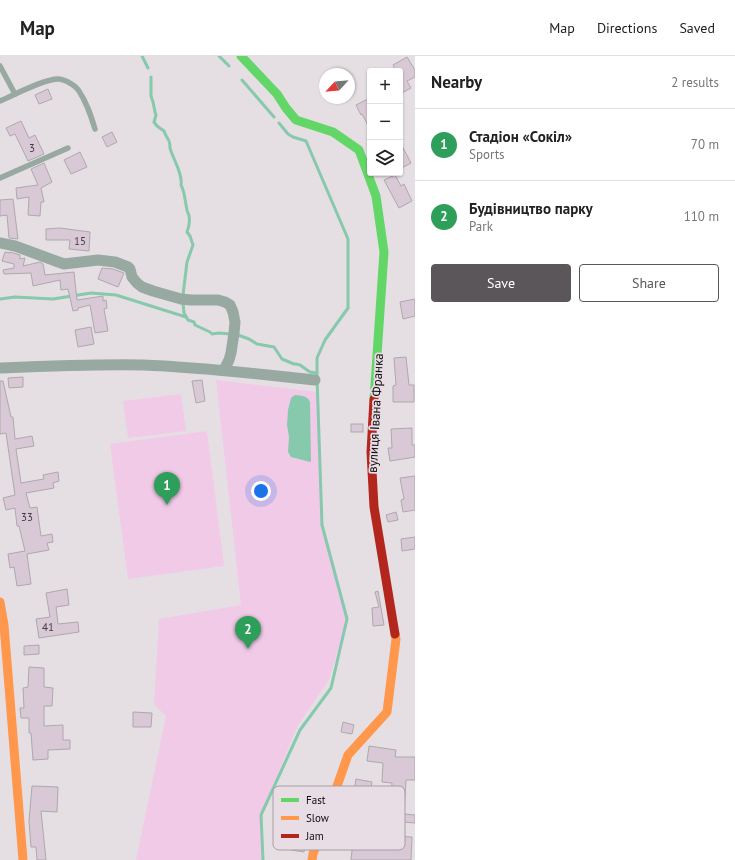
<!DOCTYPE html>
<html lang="en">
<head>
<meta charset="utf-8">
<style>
  body { margin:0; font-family:"PT Sans",sans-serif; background:#f6f6f6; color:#222 }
  .controls { position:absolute; right:12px; top:12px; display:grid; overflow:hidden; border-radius:4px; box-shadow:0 1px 3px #0004 }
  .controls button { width:36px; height:36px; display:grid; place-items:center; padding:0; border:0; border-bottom:1px solid #e0e0e0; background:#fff; color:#222; font:20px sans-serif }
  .compass { position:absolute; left:319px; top:12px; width:36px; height:36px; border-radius:50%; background:#fff; box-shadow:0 1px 3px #0004; rotate:244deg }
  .you { position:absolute; left:261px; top:435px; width:14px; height:14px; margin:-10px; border:3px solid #fff; border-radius:50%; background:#1a73e8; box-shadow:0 0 0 6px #1a73e833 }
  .badge { display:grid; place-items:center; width:26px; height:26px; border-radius:50%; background:#5b565a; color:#fff; font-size:13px; font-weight:700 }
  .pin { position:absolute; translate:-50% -33px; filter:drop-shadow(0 1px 2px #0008) }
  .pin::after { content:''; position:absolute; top:21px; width:14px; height:12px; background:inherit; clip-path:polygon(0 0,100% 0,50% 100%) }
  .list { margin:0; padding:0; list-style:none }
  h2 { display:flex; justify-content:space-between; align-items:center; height:52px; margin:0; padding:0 16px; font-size:17px }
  h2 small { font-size:13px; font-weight:400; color:#767676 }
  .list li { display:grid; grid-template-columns:26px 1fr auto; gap:12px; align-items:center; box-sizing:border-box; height:72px; padding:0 16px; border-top:1px solid #e0e0e0 }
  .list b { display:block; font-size:15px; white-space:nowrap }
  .list p { margin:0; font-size:13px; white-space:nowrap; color:#767676 }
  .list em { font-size:13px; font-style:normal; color:#767676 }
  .actions { display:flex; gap:8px; padding:12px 16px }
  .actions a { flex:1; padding:9px 0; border:1px solid #5b565a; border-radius:4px; text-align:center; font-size:14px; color:#5b565a }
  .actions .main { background:#5b565a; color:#fff }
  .icon { flex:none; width:22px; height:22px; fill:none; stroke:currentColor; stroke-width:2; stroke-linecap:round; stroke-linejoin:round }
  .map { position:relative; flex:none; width:415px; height:804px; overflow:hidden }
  header { display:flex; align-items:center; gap:24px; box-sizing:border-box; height:56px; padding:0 20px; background:#fff; border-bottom:1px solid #e0e0e0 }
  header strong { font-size:19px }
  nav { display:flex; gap:22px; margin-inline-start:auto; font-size:14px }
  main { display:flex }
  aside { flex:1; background:#fff }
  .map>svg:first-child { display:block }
  .green { fill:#f1cae8 }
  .water { fill:#86c9ac }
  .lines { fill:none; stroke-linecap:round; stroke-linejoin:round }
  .stream { stroke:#86c9ac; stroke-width:3 }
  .building { fill:#d9c8d6; stroke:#ada9ac }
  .lane { stroke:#98a9a1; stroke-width:5.5 }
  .street { stroke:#98a9a1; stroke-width:11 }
  .fast { stroke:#63d668; stroke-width:9 }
  .slow { stroke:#ff974d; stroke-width:9 }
  .jam { stroke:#b3261e; stroke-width:9 }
  .labels { text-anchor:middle; stroke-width:3.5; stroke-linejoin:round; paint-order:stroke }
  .number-label { font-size:11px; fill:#423b41 }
  .street-label { font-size:13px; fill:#100c0f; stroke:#e8dce5 }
  .key { fill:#e8dce5; stroke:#a79ea5; stroke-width:1 }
  .key-label { font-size:11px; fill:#100c0f }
</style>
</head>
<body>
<header>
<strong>Map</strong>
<nav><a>Map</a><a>Directions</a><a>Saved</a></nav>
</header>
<main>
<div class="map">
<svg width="415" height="804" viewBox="0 0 415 804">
  <rect width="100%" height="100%" fill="#e5dfe4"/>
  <g class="green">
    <polygon points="216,324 318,336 323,467 348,561 329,624 298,669 262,756 264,804 136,804 166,660 154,648 159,563 241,549"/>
    <polygon points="181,338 186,375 128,382 123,345"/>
    <polygon points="207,375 224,510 128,523 110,388"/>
  </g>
  <path class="water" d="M 295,339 C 301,340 307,339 310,346 L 311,405 L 310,406 L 291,401 L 288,396 L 289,381 L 287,369 L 288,354 L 291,342 Z"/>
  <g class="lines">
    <g class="stream">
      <polyline points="142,0 148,12"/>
      <polyline points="219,0 229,10"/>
      <path d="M 151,21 L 151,40 L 153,46 L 155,56 L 156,59 L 154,66 L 157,70 L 164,75 C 165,78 166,80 168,83 C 170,86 170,89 170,92 C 173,103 183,118 181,129 C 185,136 185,146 187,154 C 187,156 189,158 189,160 C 190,165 189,171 187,176 L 190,180 L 193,189 L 187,206 L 183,239"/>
      <polyline points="242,24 274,61"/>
      <polyline points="0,243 15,241 53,243 91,237 116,239 186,261"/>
      <polyline points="183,247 184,257 188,264 194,266 195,269 210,276 212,278 219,277 230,278"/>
      <polyline points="238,279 249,283 257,288 274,291 282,303 294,308 296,308 300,309 307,314 310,316 317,317"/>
      <polyline points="263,804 261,759 300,674 331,632 347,563 322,469 317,321 317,302 325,284 348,252 348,183 306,85 293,81 288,78 279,67"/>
    </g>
  </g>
  <g class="building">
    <polygon points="407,1 415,14 415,21 407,25 411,32 400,38 400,15 396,15 393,9"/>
    <polygon points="48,33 52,43 39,48 35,39"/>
    <polygon points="370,42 370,73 362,58 361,59 356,49"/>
    <polygon points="21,65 29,82 35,79 44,98 28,105 15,78 10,80 6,72"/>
    <polygon points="112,76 117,86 107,91 102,81"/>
    <polygon points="400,86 411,107 400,113"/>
    <polygon points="80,96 87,111 71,118 64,104"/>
    <polygon points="44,107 52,126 41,132 44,146 41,146 40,160 28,159 29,141 17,143 16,132 38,129 31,113"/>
    <polygon points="395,119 401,130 404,128 412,145 399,152 384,124"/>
    <polygon points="13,143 18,183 9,182 7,159 0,160 0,144"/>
    <polygon points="60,172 90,176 89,195 69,193 70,184 46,184 46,173"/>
    <polygon points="5,196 10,197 10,196 13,197 20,199 20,203 25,202 23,210 40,206 43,208 45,219 74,216 77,244 103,240 103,245 106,244 107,252 104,253 108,275 95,277 90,249 78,252 78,254 73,255 68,233 61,234 60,224 33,230 31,217 4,218 3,214 14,212 14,208 2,205"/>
    <polygon points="102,212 113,213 124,217 118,231 98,223"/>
    <polygon points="415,243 415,260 403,263 400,246"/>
    <polygon points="91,271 94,288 78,291 75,274"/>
    <polygon points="406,301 409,329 414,329 414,346 393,346 393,330 396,329 394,302"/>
    <polygon points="23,321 23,331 9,332 8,322"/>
    <polygon points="202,324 205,345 196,347 192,325"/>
    <polygon points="0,325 3,325 11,361 13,361 15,383 32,380 34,390 16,393 21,427 44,423 43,419 58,416 59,425 53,427 54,432 26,437 30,452 37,451 41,480 52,478 53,486 47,487 49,494 27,498 31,528 17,530 14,511 10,512 8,498 25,495 19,470 17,470 15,452 6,454 3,442 15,439 6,377 0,378"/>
    <rect x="351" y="368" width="12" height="8"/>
    <polygon points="412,372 412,389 415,389 415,401 390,405 388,392 392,392 391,373"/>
    <polygon points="415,420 415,454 403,456 401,444 404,443 400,422"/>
    <polygon points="396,456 398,464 388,466 386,459"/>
    <polygon points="415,481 415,493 402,495 401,483"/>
    <polygon points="67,533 69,549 56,551 58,568 78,566 79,576 39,582 36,563 50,561 46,537"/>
    <polygon points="378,535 384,569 373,570 372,552 379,551 375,536"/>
    <polygon points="39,589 39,598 24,599 24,590"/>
    <polygon points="29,611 44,612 44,631 53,632 52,650 44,650 44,670 63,669 63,684 70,684 70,693 48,694 48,703 33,704 31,677 29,677 29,662 21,662 20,652 24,652 23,632 28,631"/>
    <polygon points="133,656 152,657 151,671 133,671"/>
    <polygon points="343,666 354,669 352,678 341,676"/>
    <polygon points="369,690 396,694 395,701 415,701 415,724 406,724 404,758 415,759 415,767 390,765 390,757 394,757 395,737 391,737 392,727 382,726 383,707 367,705"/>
    <polygon points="356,723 372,726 370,737 354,735"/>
    <polygon points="32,730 58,731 57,756 41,755 46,804 37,804 36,791 31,791 29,765"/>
    <polygon points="355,772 370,775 369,779 412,781 411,804 351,804 353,785 352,785"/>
    <polygon points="292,785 305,787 304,796 291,794"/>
  </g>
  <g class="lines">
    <g class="lane">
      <polyline points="0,10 15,38"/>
      <path d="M 0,45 C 14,39 44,23 58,23 C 65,23 76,30 79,35 C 87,47 91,60 95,73"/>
      <polyline points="0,122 68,92"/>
    </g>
    <g class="street">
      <polyline points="0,187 15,190 64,208 98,204 115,206 128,211 130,213 132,221 137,227 142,231 153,235 181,243 191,244 218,244 225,246 230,249 233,256 235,266 234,277 231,297 229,304 224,314"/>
      <path d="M 0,312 C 48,310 95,308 143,309 C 201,311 258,318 315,324"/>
    </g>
    <polyline class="fast" points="241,0 277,38 286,52 296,64 333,76 359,94 376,140 384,196 374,343"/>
    <g class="slow">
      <polyline points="0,546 4,569 23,804"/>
      <polyline points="312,804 313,798 348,699 387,656 396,583 395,578"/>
    </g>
    <polyline class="jam" points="374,343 371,396 374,451 395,578"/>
  </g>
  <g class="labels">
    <g class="number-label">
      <text x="32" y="96">3</text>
      <text x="80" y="189">15</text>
      <text x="27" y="465">33</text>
      <text x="48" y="575">41</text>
    </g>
    <g class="street-label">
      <text transform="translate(375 357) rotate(-87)" y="5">вулиця Івана Франка</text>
    </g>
  </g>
  <rect x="273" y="730" width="132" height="64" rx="6" class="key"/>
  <rect x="281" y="742" width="18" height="4" fill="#63d668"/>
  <rect x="281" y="760" width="18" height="4" fill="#ff974d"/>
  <rect x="281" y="778" width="18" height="4" fill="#b3261e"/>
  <g class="key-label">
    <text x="306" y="748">Fast</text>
    <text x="306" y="766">Slow</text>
    <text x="306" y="784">Jam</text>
  </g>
</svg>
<div class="controls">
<button>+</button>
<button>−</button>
<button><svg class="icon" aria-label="layers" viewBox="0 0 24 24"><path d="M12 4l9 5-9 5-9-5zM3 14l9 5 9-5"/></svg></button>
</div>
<svg class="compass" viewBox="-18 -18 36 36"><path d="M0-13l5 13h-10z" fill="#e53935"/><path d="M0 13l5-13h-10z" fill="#767676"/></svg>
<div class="you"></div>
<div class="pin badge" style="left:167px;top:449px;background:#2e9e5b">1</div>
<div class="pin badge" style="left:248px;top:593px;background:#2e9e5b">2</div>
</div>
<aside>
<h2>Nearby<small>2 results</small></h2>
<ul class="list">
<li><span class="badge" style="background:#2e9e5b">1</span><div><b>Стадіон «Сокіл»</b><p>Sports</p></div><em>70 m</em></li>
<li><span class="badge" style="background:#2e9e5b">2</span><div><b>Будівництво парку</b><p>Park</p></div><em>110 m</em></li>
</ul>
<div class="actions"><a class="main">Save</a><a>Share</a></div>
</aside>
</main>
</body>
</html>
